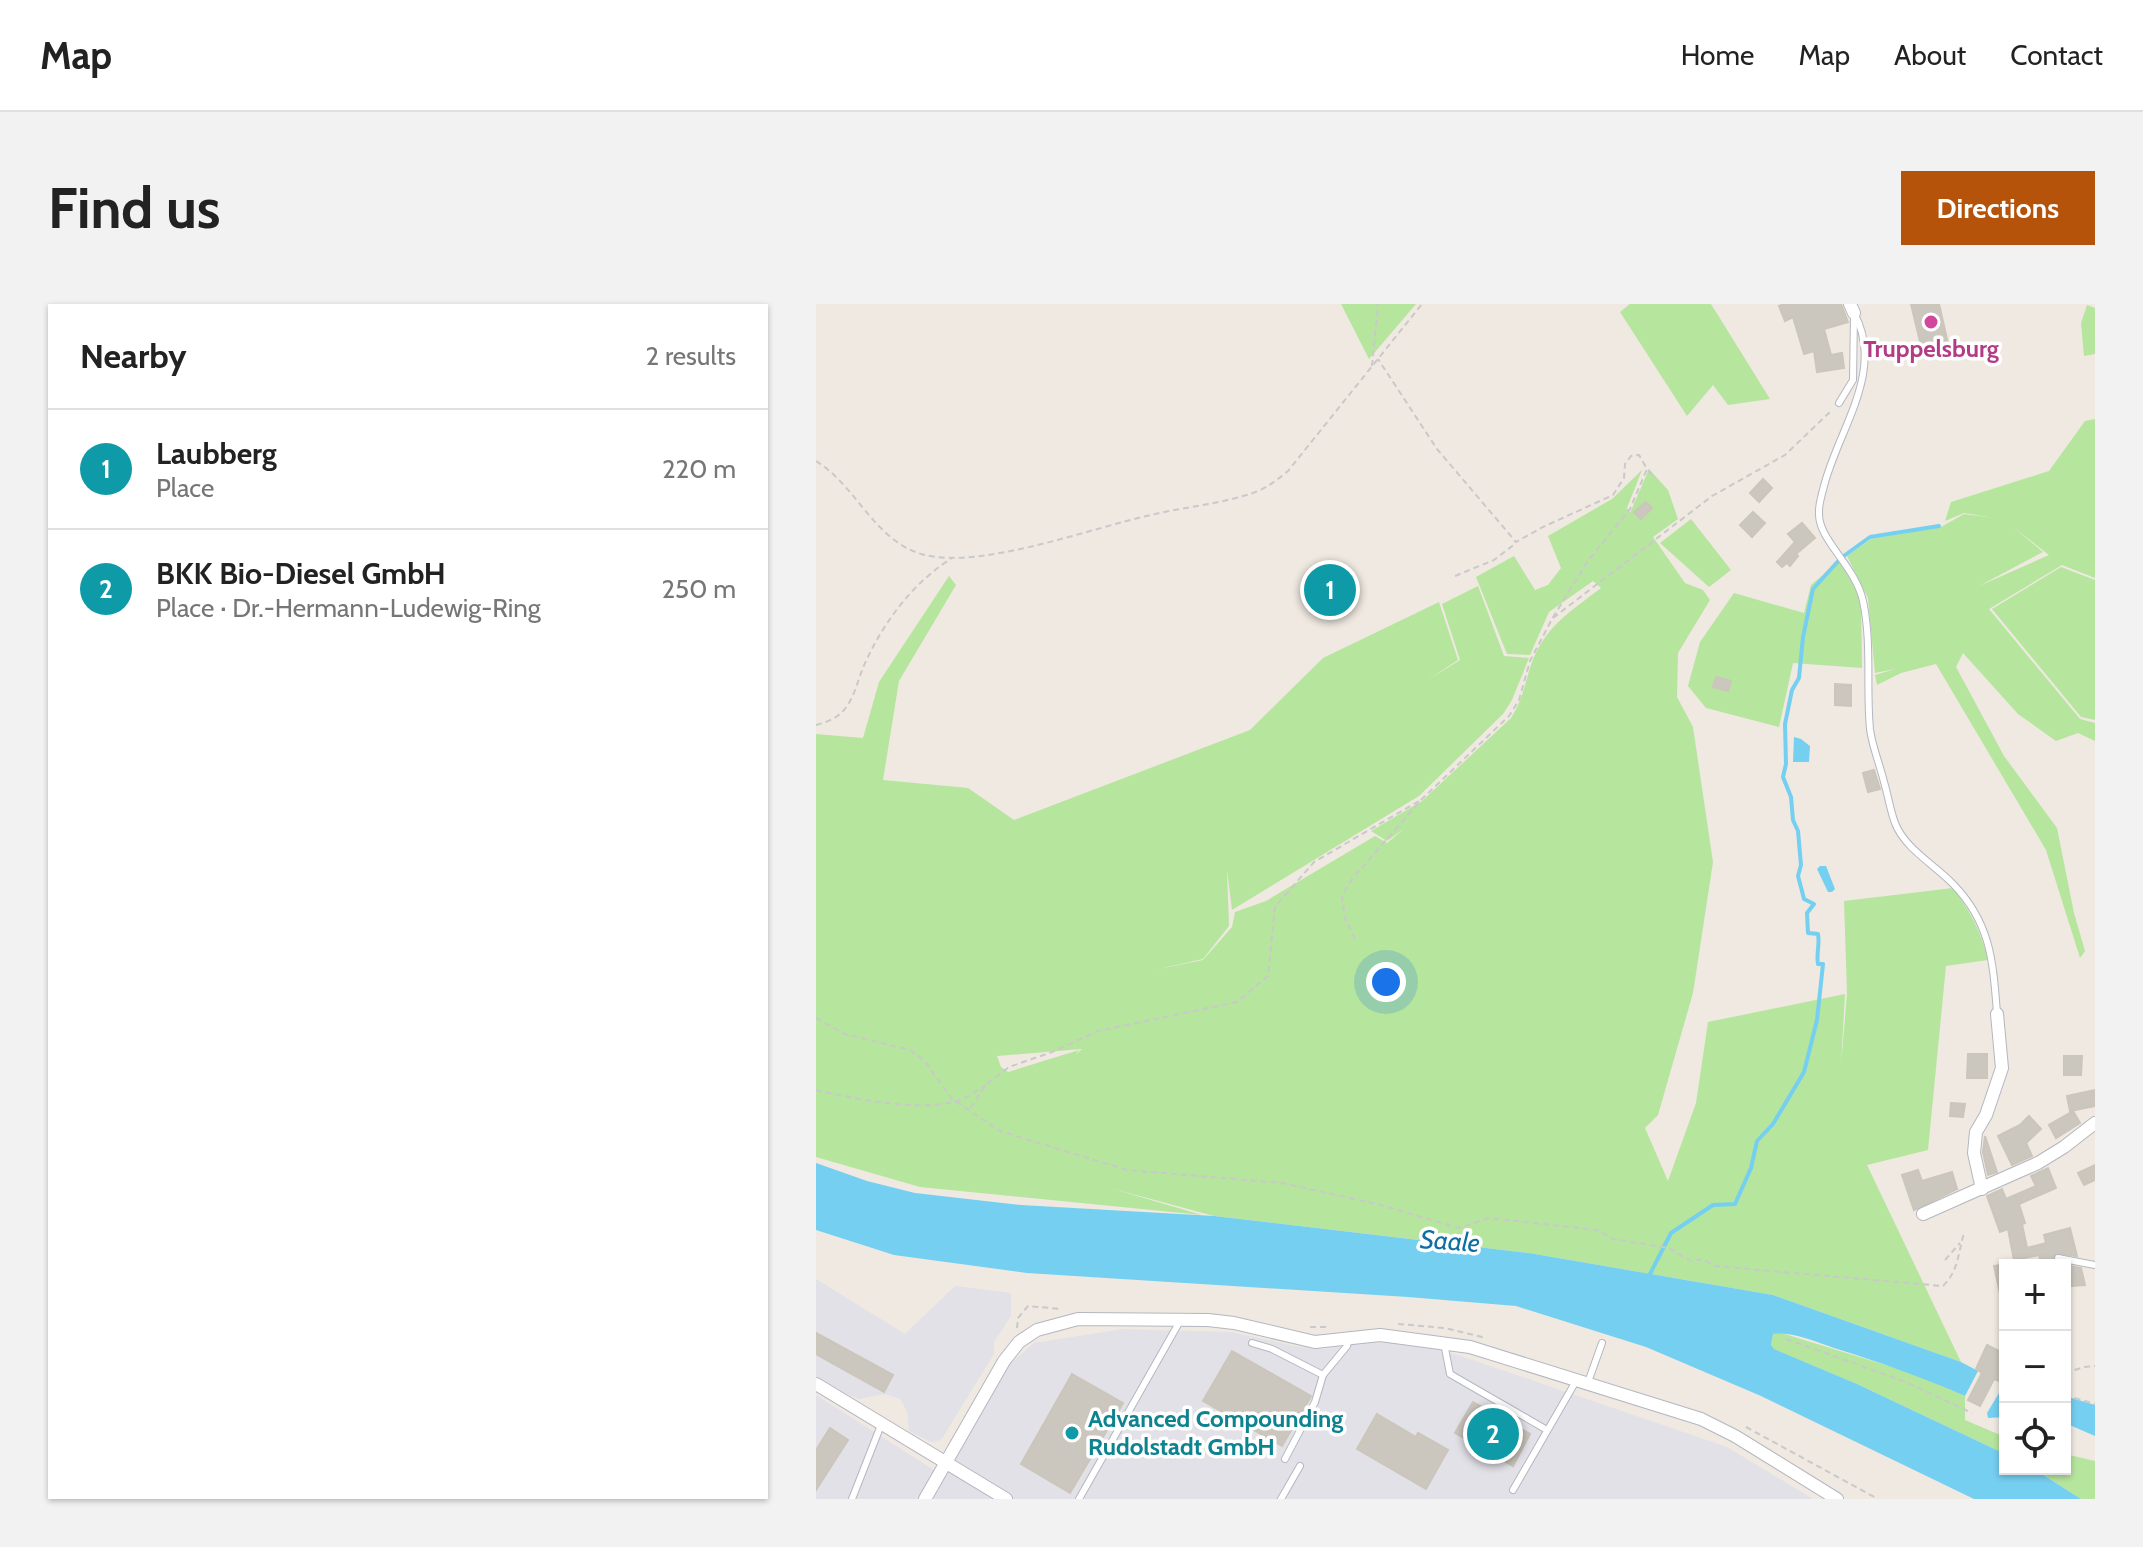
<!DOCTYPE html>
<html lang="en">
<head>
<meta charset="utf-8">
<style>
  body { margin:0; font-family:Cabin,sans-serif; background:#f2f2f2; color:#222 }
  .controls { position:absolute; right:24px; bottom:24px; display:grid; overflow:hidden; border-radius:0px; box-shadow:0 2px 6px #0004 }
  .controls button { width:72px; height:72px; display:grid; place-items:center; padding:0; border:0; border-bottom:2px solid #e0e0e0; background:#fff; color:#222; font:40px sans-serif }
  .you { position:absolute; left:570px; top:678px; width:28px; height:28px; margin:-20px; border:6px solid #fff; border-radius:50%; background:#1a73e8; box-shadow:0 0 0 12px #1a73e833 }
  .badge { display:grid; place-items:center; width:52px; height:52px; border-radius:50%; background:#b45309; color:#fff; font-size:26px; font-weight:700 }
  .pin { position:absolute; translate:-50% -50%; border:4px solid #fff; box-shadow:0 2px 8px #0006 }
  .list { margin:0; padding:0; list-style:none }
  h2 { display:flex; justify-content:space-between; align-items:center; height:104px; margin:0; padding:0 32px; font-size:34px }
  h2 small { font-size:26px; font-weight:400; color:#767676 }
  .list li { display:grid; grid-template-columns:52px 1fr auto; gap:24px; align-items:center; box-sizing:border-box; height:120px; padding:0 32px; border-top:2px solid #e0e0e0 }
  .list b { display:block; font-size:30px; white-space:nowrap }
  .list p { margin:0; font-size:26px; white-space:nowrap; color:#767676 }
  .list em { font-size:26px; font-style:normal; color:#767676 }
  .icon { flex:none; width:44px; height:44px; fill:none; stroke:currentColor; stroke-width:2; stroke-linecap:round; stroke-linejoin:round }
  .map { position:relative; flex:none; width:1279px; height:1195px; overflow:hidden; border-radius:0px }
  header { display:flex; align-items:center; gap:48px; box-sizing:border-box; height:112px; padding:0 40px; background:#fff; border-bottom:2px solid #e0e0e0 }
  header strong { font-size:38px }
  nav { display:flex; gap:44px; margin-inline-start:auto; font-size:28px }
  .intro { display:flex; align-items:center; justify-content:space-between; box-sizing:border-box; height:192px; padding:0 48px }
  h1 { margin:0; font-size:56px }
  .button { padding:20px 36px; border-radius:0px; background:#b45309; color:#fff; font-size:28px; font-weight:700 }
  main { display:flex; gap:48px; padding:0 48px }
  aside { flex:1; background:#fff; border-radius:0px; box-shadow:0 2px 6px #0004 }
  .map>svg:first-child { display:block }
  .industrial { fill:#e3e1e8 }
  .green { fill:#b6e59e; fill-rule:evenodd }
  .water { fill:#75cff0 }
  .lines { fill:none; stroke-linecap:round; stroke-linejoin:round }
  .stream { stroke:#75cff0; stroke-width:4 }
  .building { fill:#cbc7bf; stroke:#cbc5ba; stroke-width:2 }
  .lane-casing { stroke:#b4b7c1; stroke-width:8 }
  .street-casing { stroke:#b4b7c1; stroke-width:14 }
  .path { stroke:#c9c9c9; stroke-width:2; stroke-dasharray:6 4; stroke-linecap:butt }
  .lane { stroke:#fff; stroke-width:6 }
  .street { stroke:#fff; stroke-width:12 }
  .hotel-dot { fill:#d1479c; stroke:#fff; stroke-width:3 }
  .culture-dot { fill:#0f9aa8; stroke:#fff; stroke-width:3 }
  .labels { text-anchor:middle; stroke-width:7; stroke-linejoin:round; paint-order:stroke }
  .hotel-label { font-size:24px; font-weight:bold; fill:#b23c85; stroke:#fff }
  .culture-label { font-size:24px; font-weight:bold; fill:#0d838f; stroke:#fff; text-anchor:start }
  .water-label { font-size:26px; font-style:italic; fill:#0d6fa3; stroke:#fff }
</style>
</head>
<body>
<header>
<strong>Map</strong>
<nav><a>Home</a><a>Map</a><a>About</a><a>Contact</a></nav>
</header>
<div class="intro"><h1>Find us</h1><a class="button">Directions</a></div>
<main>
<aside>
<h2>Nearby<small>2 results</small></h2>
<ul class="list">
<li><span class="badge" style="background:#0f9aa8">1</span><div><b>Laubberg</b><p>Place</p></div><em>220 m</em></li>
<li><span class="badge" style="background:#0f9aa8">2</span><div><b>BKK Bio-Diesel GmbH</b><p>Place · Dr.-Hermann-Ludewig-Ring</p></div><em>250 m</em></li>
</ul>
</aside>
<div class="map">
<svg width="1279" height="1195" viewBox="0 0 1279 1195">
  <rect width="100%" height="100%" fill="#efe9e1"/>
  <g class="industrial">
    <polygon points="0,975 89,1030 139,982 195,989 195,1012 178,1038 178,1050 125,1136 115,1138 93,1127 91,1107 84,1095 69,1090 43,1095 25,1088 0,1072"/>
    <polygon points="307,1025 415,1028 479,1042 508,1045 548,1039 577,1038 609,1042 645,1052 911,1143 997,1195 0,1195 0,1091 129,1173 190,1063 218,1039"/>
  </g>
  <g class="green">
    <polygon points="525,0 600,0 553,55"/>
    <polygon points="814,0 895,0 954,95 912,101 897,81 871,112 804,8"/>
    <polygon points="1271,1 1279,4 1279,50 1268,52 1265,19"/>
    <path d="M 1279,115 L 1279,274 L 1246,261 L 1173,305 L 1264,415 L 1279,419 L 1279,437 L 1262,429 L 1240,437 L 1202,410 L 1147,349 L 1140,363 L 1188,452 L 1241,524 L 1258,609 L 1269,647 L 1264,654 L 1230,546 L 1120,360 L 1085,369 L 1061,381 L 1059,371 L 1079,365 L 1059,369 L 1052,294 L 1031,252 L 1055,235 L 1125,223 L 1148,210 L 1178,214 L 1148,209 L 1129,217 L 1135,198 L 1233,167 L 1269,117 ZM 1197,223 L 1233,251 L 1163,282 L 1227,248 Z"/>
    <path d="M 833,165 L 852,186 L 862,215 L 837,233 L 869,279 L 887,286 L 894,296 L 862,349 L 861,393 L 877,423 L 897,558 L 877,689 L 842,811 L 829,824 L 852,877 L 880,799 L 892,718 L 1029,690 L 1025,762 L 1031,689 L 1028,597 L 1137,584 C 1154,607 1165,627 1172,656 L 1130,662 L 1112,846 L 1051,861 L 1145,1058 L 957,991 L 713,949 L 398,912 L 294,884 L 386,911 L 104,883 L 0,853 L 0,430 L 47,434 L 63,378 L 133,272 L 140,281 L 83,377 L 67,476 L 152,484 L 198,516 L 434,426 L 507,354 L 623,298 L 642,356 L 610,377 L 644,356 L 626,300 L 662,282 L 688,352 L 713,354 L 696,396 L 687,410 L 603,492 L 416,606 L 411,566 L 413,622 L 387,655 L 338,666 L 387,656 L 416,623 L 419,608 L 450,597 L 559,532 L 571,539 L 589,524 L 571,537 L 555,527 L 606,497 L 695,414 C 706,397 709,380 715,361 C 728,323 755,307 785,284 L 777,277 L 733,308 L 714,351 L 691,350 L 660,273 L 698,252 L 719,286 L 732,281 L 745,264 L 732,232 L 796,195 L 826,166 L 811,204 L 814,209 ZM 266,745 L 259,751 L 263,746 L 192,768 L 185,763 L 181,752 Z"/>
    <polygon points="875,215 915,266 893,283 844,239"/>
    <polygon points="1024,256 1045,296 1046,364 977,359 963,423 890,404 872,382 884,338 918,289 988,309 995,281"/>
    <polygon points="1245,263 1279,276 1279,416 1265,413 1176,305"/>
    <polygon points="962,1028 1099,1070 1149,1092 1149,1116 1189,1133 1189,1150 1041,1080 957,1045 955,1041 957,1030"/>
    <polygon points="1249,1150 1279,1157 1279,1195 1265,1195 1218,1165 1249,1165"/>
  </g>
  <g class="water">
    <polygon points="978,433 985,435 994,442 993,458 977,458"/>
    <polygon points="1004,562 1010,562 1019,585 1016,588 1012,588 1001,565"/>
    <path d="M 0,859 L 51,877 L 99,889 L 205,901 L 398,912 L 713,949 L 957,991 L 1145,1058 L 1162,1067 L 1149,1092 C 1106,1073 1063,1058 1018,1044 C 1000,1038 976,1027 957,1030 L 955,1041 L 958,1045 L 1041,1080 L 1189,1150 L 1189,1165 L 1218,1165 L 1265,1195 L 1158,1195 L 945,1092 L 830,1043 L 700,1002 L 592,993 L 211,969 L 78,951 L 0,926 Z"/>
    <polygon points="1189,1079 1189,1113 1172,1114 1171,1109"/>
    <polygon points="1249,1092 1279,1101 1279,1132 1249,1119"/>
  </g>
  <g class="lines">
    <path class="stream" d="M 832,974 L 855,929 L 897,901 L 919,900 L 935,864 L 941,837 L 957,820 L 988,768 L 1001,716 L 1007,660 L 1002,660 C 1000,650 1004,641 1002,630 L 992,629 L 991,609 L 998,600 L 988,595 L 987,591 L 982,572 L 985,561 L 982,527 L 977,516 L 975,493 L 967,473 L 970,460 L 969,420 L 976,386 L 983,374 L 987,333 L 997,285 L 1025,254 L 1054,233 L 1123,222"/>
  </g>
  <g class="building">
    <polygon points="968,0 1025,0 1032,18 1008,25 1015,51 1026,49 1028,64 1001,68 998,47 988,50 977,13 969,17 963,2"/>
    <polygon points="1095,0 1123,0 1133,44 1107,50"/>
    <polygon points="947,175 956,184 943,198 934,189"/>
    <polygon points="830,198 836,204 825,215 818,208"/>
    <polygon points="937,208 949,219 936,233 924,221"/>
    <polygon points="986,219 999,234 980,250 982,252 974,262 971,259 966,263 961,258 979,238 972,230"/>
    <polygon points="900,373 915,377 912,387 897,383"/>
    <polygon points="1019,380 1035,381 1035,402 1019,401"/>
    <polygon points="1058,466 1064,485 1052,488 1047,469"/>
    <polygon points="1152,750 1171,750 1171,774 1151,774"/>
    <polygon points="1248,752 1266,752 1265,771 1248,771"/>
    <polygon points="1279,786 1279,802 1254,807 1251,792"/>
    <polygon points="1135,799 1149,800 1147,813 1134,812"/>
    <polygon points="1257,807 1264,819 1240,834 1233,821"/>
    <polygon points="1213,812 1225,825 1210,839 1216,852 1196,861 1182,832 1204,821"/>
    <polygon points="1169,832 1181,868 1172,871 1167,848"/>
    <polygon points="1279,861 1279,876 1268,881 1262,869"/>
    <polygon points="1232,864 1240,884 1203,900 1209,919 1206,920 1211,944 1230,939 1228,931 1254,924 1261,952 1239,949 1237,957 1247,961 1226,961 1223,951 1198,956 1192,925 1184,928 1171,892 1186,885 1190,895 1220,882 1215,872"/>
    <polygon points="1102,866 1106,877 1136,868 1141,885 1098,906 1086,871"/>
    <polygon points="1189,960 1189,994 1185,994 1178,962"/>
    <polygon points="1249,961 1265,964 1269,981 1256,982 1255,969 1249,971"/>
    <polygon points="0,1029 77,1071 68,1088 0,1050"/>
    <polygon points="1171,1041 1189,1050 1189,1079 1178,1075 1164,1102 1152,1096 1166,1069 1160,1065"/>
    <polygon points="416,1047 495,1092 466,1142 387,1097"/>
    <polygon points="256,1070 307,1099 254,1189 205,1160"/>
    <polygon points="657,1098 714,1130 697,1162 639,1129"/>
    <polygon points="561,1110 600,1133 602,1129 632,1146 610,1185 541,1145"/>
    <polygon points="14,1124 32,1136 0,1186 0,1146"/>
  </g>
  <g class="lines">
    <g class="lane-casing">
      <g id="lane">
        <path d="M 1038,9 C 1070,67 1022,126 1008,182 C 1005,193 1001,206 1004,218 C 1010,242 1040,265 1047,297 C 1056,339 1050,383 1054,425 C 1056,442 1064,461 1068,478 C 1072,491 1074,506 1079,519 C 1089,545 1119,561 1137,580 C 1175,619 1177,658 1181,709"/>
        <polyline points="1023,99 1037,76 1038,12"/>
        <polyline points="1242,954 1279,961"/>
        <polyline points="436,1039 456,1045 507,1071"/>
        <polyline points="628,1039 634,1070 731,1126"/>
        <polyline points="771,1081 786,1039"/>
        <polyline points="469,1155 499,1098 507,1071 531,1042 533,1034"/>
        <polyline points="697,1186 760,1077"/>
        <polyline points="36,1195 65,1121"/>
        <polyline points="263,1195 364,1017"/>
        <polyline points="465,1195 484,1162"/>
      </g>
    </g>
    <g class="street-casing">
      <g id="street">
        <polyline points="1034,0 1038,9"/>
        <polyline points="1166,885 1158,849 1160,828 1170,811 1186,764 1181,710"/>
        <polyline points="1107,910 1222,859 1248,843 1279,819"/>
        <polyline points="0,1080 190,1195"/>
        <polyline points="109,1195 188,1057 203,1038 221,1026 262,1015 392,1016 418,1019 499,1038 564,1031 654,1043 885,1115 919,1132 1021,1195"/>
      </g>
    </g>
    <g class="path">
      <polyline points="556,62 562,0"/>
      <path d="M 0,157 C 41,182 59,239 109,251 C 167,265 275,224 335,211 C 368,203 404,200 437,189 C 451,184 461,176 472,167 L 606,0"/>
      <polyline points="832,166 839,174"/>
      <polyline points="639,272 678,256 700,239"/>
      <polyline points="737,314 896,192 969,151 1016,106"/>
      <path d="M 0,421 C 12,418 24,413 31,402 C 40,389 43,371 50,357 C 69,316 98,278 136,254"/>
      <polyline points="539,635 529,614 526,592 536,575 606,495 693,412 703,396 714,357 736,315 771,258 814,205 831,165 823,151 815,152 809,160 808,174 797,191 727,223 700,238 621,145 562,55"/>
      <path d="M 0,714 L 29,730 L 94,746 L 107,755 L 136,795 L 184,827 L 311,866 L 466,879 L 565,901 L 643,924 L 673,914 L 781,926 L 797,935 L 853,944 L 875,957 L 887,955 L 899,962 L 1127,982 C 1143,966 1142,949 1148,929"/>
      <path d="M 0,786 C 37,795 100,807 137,798 C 149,796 160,787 170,781"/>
      <polyline points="154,804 171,780 193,763 236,748 282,727 421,698 452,672 459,603 498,558 603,497"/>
      <polyline points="1129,956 1144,939"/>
      <polyline points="582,1020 629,1024 670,1034"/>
      <polyline points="494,1023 512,1023"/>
      <polyline points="201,1024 202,1014 212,1002 245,1005"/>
      <polyline points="970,1035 1090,1078 1156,1109"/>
      <polyline points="1249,1069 1268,1063 1279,1062"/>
      <polyline points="1249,1091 1279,1100"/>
      <polyline points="930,1123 1062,1195"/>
    </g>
    <use href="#lane" class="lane"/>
    <use href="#street" class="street"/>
  </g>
  <circle class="hotel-dot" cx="1115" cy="18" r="8"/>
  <circle class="culture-dot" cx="256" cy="1129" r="8"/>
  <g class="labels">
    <g class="hotel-label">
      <text x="1115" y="53">Truppelsburg</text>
    </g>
    <g class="culture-label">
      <text x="272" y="1123">Advanced Compounding<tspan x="272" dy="28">Rudolstadt GmbH</tspan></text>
    </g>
    <g class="water-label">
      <text transform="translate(634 937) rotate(4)" y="9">Saale</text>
    </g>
  </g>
</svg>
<div class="controls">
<button>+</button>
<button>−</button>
<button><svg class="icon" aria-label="locate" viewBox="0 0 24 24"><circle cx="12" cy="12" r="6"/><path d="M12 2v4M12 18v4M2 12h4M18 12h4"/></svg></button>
</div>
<div class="you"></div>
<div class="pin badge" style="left:514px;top:286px;background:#0f9aa8">1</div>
<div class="pin badge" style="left:677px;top:1130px;background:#0f9aa8">2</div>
</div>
</main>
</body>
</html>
